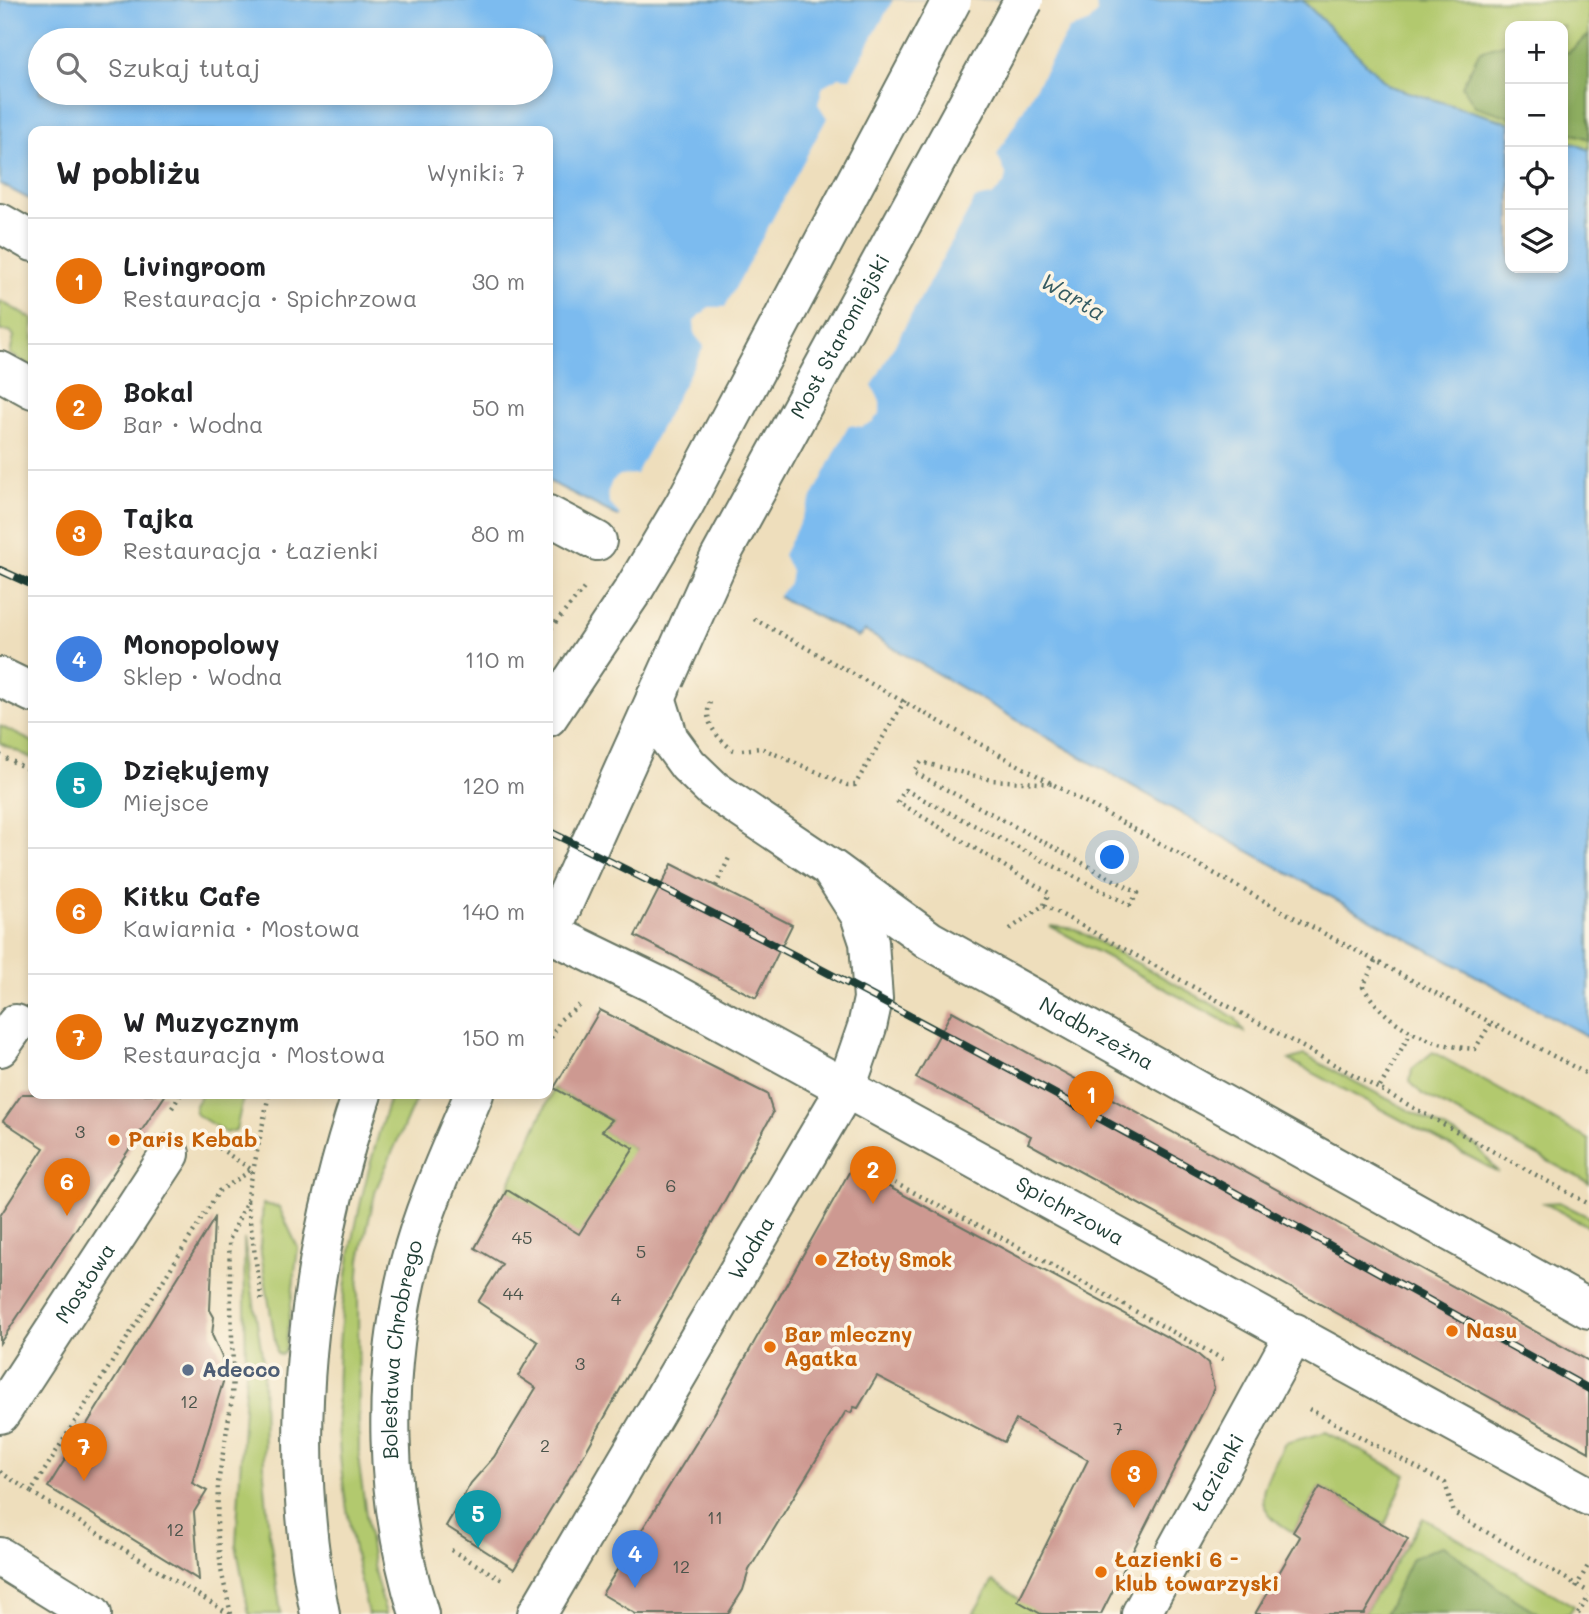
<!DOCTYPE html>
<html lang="pl">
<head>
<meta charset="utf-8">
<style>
  body { margin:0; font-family:Mali,sans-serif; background:#f2f2f2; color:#202124 }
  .controls { position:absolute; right:21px; top:21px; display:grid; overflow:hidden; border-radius:14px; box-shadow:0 4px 10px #0003 }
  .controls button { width:63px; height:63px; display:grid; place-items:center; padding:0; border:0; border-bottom:2px solid #e0e0e0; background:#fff; color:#202124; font:35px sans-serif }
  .you { position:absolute; left:1113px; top:858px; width:24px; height:24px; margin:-18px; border:5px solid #fff; border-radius:50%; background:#1a73e8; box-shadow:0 0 0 10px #1a73e833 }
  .badge { display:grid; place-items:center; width:46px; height:46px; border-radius:50%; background:#0f766e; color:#fff; font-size:23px; font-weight:700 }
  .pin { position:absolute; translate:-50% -58px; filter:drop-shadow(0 2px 4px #0008) }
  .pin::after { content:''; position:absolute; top:37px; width:24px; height:21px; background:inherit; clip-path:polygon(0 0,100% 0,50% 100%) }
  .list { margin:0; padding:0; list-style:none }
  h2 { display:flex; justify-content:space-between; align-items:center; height:91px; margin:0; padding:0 28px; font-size:30px }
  h2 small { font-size:23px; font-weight:400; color:#757577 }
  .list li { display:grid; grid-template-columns:46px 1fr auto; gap:21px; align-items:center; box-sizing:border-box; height:126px; padding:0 28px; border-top:2px solid #e0e0e0 }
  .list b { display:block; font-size:26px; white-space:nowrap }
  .list p { margin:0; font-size:23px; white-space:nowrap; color:#757577 }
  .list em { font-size:23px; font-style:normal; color:#757577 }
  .icon { flex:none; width:38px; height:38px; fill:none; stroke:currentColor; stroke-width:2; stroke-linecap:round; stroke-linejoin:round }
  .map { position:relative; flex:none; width:1589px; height:1614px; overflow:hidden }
  .search { position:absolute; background:#fff; box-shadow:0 4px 10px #0003; left:28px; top:28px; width:525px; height:77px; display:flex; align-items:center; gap:18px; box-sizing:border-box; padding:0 24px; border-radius:38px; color:#757577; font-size:26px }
  .panel { position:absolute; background:#fff; box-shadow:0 4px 10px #0003; left:28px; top:126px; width:525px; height:973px; border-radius:14px }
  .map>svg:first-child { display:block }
  .green { fill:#b2c96e; stroke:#688351; stroke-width:2 }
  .forest { fill:#8dad61; stroke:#56754a; stroke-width:2 }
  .water { fill:#7bbbef; stroke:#4d7c92; stroke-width:2; fill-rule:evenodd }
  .pier { fill:#eedebc }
  .building { fill:#cd9991 }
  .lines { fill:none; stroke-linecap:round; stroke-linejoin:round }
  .street-casing { stroke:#677564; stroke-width:42 }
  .secondary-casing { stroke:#677564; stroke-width:42 }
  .path { stroke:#677564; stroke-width:4.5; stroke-dasharray:2 5; stroke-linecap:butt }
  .street { stroke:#fff; stroke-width:38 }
  .secondary { stroke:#fff; stroke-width:38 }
  .rail-casing { stroke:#1f3d34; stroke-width:8 }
  .rail { stroke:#fcf5e5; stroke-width:5; stroke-dasharray:16; stroke-linecap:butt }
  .secondary-bridge-casing { stroke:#677564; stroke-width:42; stroke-linecap:butt }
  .path-bridge { stroke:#677564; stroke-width:4.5; stroke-dasharray:2 5; stroke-linecap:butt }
  .secondary-bridge { stroke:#fff; stroke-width:38 }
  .food-dot { fill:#e8710a; stroke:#fcf5e5; stroke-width:2.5 }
  .service-dot { fill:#5c6f8a; stroke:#fcf5e5; stroke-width:2.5 }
  .labels { text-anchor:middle; stroke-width:7; stroke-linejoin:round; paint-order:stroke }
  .number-label { font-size:18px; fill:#4a544b }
  .street-label { font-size:21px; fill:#1f3d34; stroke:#fcf5e5 }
  .food-label { font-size:21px; font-weight:bold; fill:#c56008; stroke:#fcf5e5; text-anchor:start }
  .service-label { font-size:21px; font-weight:bold; fill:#4e5e75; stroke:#fcf5e5; text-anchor:start }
  .water-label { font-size:23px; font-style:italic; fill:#365c63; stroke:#fcf5e5 }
</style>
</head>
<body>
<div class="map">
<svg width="1589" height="1614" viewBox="0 0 1589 1614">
  <rect width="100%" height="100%" fill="#fcf5e5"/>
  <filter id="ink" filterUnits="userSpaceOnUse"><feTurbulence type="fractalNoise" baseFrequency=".0143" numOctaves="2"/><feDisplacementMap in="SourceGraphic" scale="14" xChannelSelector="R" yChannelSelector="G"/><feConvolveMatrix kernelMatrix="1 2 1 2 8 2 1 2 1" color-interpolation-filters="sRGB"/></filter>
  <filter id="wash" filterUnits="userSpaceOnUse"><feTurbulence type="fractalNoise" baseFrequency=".00686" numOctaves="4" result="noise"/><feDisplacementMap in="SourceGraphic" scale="28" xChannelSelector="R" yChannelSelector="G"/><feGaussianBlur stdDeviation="1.57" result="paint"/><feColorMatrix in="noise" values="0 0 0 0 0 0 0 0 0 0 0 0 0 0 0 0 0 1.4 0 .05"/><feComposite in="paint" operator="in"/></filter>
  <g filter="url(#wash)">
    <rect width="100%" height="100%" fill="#eedebc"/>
    <g class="green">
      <polygon points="1302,0 1589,1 1589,150 1563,139 1563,26 1510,26 1510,123 1389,86"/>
      <polygon points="0,301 33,319 33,367 10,354 14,336 10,331 0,331"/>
      <polygon points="0,726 33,742 33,759 0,743"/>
      <polygon points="1050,926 1075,929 1221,1009 1236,1019 1244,1032"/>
      <polygon points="1433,1052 1589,1140 1589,1183 1422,1094 1410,1082 1412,1069"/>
      <polygon points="1304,1055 1477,1146 1498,1172 1289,1060"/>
      <polygon points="554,1088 612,1120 603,1131 634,1148 591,1245 507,1190"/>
      <polygon points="202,1094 244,1094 236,1130 226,1133 196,1114 195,1105"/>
      <path d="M 391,1094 L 418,1094 L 376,1189 L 360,1259 L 358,1289 L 359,1465 L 374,1571 L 386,1614 L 368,1614 C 356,1562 345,1509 340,1456 C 329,1334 353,1210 391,1094 Z"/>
      <polygon points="1559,1202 1589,1217 1589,1227 1544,1203"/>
      <polygon points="263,1204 279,1207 298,1248 285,1352 281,1355 277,1353 260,1247"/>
      <polygon points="244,1239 263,1361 264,1474 269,1532 281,1614 249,1614 236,1544 246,1371"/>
      <path d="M 1326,1432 L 1406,1475 L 1385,1525 L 1320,1487 L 1293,1532 C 1243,1505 1266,1484 1285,1443 Z"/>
      <polygon points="1423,1518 1574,1606 1569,1614 1364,1614"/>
      <polygon points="993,1581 1041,1614 973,1614"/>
    </g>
    <g class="forest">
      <polygon points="1589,35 1589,139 1563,130 1563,53 1569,52"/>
      <polygon points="1508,42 1510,43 1510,117 1475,106 1462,86 1480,51"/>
      <polygon points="1444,1545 1499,1589 1539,1614 1385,1614 1412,1558"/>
    </g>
    <path class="water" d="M 0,0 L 1302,0 L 1389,86 L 1510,123 L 1510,268 L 1563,268 L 1563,139 L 1589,150 L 1589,1037 C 1345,906 1103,773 865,631 L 858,637 L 548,481 L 548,131 L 33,131 L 33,201 L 0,184 ZM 40,40 L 541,40 L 541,93 L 40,93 Z"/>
    <polygon class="pier" points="893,0 1096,0 1097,14 1088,23 1069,29 997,155 1006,174 1004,184 992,196 975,199 872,386 880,401 880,413 872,422 862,427 849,425 783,555 791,571 789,583 778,597 772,598 615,520 620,515 609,503 608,491 612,481 620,475 636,474 704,346 695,335 694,321 709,307 725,307 827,118 818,104 823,86 839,77 850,78"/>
    <g id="blocks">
      <g class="building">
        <polygon points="672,864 792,925 756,998 635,936"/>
        <polygon points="600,1010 767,1094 773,1113 585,1453 514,1569 446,1526 471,1483 494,1457 536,1388 518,1376 538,1342 478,1302 502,1264 475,1248 507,1190 579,1234 634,1148 602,1131 612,1120 554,1088"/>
        <polygon points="952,1011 1589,1361 1589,1452 1028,1143 1031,1136 916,1078"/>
        <polygon points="22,1094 166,1094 0,1343 0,1216 44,1148 3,1121"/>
        <polygon points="852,1167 1195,1352 1208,1363 1214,1388 1206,1406 1101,1614 1041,1614 1018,1601 1088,1460 1016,1420 1004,1442 877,1376 858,1408 854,1407 851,1413 846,1411 749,1570 743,1590 728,1614 636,1614 602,1594 714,1414"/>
        <polygon points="214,1219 210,1310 214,1317 212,1335 222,1357 223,1382 192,1483 207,1491 194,1512 199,1580 48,1487"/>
        <polygon points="1320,1487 1408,1539 1364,1614 1255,1614 1300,1537 1293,1532"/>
      </g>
    </g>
  </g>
  <g filter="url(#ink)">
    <use href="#blocks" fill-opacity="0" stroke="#677564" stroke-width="2"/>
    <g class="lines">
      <g class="street-casing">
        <g id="street">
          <polyline points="0,223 33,242"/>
          <polyline points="0,371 33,389"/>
          <polyline points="548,515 597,541"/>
          <path id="s1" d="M 832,869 L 929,940 L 1589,1309"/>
          <polyline points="0,1047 16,1024"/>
          <path id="s2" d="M 0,1414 L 170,1154"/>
          <polyline points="0,1557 92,1614"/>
          <path id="s3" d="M 537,1614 L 846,1088"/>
          <path id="s4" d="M 1141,1614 L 1295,1333"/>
        </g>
      </g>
      <g class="secondary-casing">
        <g id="secondary">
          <polyline points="0,677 33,693"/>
          <polyline points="656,697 669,739 688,765 714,790 830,868 860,915 869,942 873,999 867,1027 846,1088"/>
          <polyline points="548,717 634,589"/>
          <path id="s5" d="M 548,932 L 663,988 L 1589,1496"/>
          <polyline points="548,938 661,687"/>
          <path d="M 320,1614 C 285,1443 307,1258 362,1094"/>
          <path id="s6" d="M 419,1614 C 384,1501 381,1377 410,1262 C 425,1204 451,1149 474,1094"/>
        </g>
      </g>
      <g class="path">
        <polyline points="754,619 1284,912 1589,1075"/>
        <polyline points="742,750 761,748 847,785 855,785 905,700"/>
        <polyline points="0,755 33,772"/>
        <polyline points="716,886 729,858"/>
        <polyline points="1044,905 1049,893 898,802 905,790 1130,905 1138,893 914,772 921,762 991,780 1055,784"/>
        <polyline points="1010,929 1044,905 1589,1204"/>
        <path d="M 1375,961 L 1363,987 C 1388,1027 1430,1046 1475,1049 L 1491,1023"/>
        <polyline points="548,1044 560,1020 582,1003"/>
        <polyline points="1380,1087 1411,1032"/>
        <polyline points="172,1108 181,1094"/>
        <polyline points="219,1148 252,1170 219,1191 31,1492 229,1614"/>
        <polyline points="857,1164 980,1226 1226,1361"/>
        <polyline points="247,1201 262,1303"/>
        <polyline points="1309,1409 1445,1483 1454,1513 1589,1592"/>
        <polyline points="0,1472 31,1492"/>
        <polyline points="451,1550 501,1579"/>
        <polyline points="1576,1587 1589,1564"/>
        <polyline points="231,1614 221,1570 217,1528 218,1483 232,1399 233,1369 229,1241 247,1200 269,1094"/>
        <polyline points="1578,1614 1589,1596"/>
      </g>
      <use href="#street" class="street"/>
      <use href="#secondary" class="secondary"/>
      <g class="rail-casing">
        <g id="rail">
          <polyline points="0,570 33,585"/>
          <path d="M 548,831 C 902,1004 1244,1198 1589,1389"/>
        </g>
      </g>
      <use href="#rail" class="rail"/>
      <g class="secondary-bridge-casing">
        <g id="secondary-bridge">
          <polyline points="634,589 684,505 952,0"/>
          <path id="s7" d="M 665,679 L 719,559 L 1024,0"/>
        </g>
      </g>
      <g class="path-bridge">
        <polyline points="551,628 586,586"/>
        <path d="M 710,702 C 702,723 719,739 734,751"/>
      </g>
      <use href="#secondary-bridge" class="secondary-bridge"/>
    </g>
  </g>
  <g class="food-dot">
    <circle cx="114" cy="1140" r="7"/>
    <circle cx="821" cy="1260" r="7"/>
    <circle cx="1452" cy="1331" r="7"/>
    <circle cx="770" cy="1347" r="7"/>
    <circle cx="1101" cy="1572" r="7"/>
  </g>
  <circle class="service-dot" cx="188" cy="1370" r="7"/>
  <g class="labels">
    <g class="number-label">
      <text x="80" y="1138">3</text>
      <text x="671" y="1192">6</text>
      <text x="522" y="1244">45</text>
      <text x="641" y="1258">5</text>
      <text x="513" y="1300">44</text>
      <text x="616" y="1305">4</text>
      <text x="580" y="1370">3</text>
      <text x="189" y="1408">12</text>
      <text x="1118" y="1435">7</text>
      <text x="545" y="1452">2</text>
      <text x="715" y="1524">11</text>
      <text x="175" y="1536">12</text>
      <text x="681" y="1573">12</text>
    </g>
    <g class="street-label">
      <text dy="7" stroke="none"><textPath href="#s7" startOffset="385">Most Staromiejski</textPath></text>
      <text dy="7" stroke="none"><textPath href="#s1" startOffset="312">Nadbrzeżna</textPath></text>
      <text dy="7" stroke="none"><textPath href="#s5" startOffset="592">Spichrzowa</textPath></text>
      <text dy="7" stroke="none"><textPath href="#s3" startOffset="424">Wodna</textPath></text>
      <text dy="7" stroke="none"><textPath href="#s2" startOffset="156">Mostowa</textPath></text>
      <text dy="7" stroke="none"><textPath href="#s6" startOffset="268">Bolesława Chrobrego</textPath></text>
      <text dy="7" stroke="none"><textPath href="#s4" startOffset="161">Łazienki</textPath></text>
    </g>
    <g class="food-label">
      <text x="128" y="1147">Paris Kebab</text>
      <text x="835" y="1267">Złoty Smok</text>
      <text x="1466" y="1338">Nasu</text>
      <text x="784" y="1342">Bar mleczny<tspan x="784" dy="24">Agatka</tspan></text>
      <text x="1115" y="1567">Łazienki 6 -<tspan x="1115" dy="24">klub towarzyski</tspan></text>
    </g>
    <g class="service-label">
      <text x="202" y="1377">Adecco</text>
    </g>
    <g class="water-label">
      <text transform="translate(1073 297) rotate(30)" y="8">Warta</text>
    </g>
  </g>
</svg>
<div class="controls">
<button>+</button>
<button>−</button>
<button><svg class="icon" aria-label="locate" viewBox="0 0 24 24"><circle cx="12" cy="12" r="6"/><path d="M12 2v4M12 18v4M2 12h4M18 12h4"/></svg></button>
<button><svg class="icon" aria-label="layers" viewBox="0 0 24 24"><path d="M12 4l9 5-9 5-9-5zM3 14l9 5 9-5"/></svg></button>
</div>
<div class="you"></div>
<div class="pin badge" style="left:1091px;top:1129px;background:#e8710a">1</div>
<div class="pin badge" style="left:873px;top:1204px;background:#e8710a">2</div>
<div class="pin badge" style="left:1134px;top:1508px;background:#e8710a">3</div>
<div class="pin badge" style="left:635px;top:1588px;background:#3f7fe0">4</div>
<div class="pin badge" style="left:478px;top:1548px;background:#0f9aa8">5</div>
<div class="pin badge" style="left:67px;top:1216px;background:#e8710a">6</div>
<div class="pin badge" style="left:84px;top:1481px;background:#e8710a">7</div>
<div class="search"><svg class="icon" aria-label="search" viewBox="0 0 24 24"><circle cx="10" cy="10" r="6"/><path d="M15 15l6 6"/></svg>Szukaj tutaj</div>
<section class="panel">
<h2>W pobliżu<small>Wyniki: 7</small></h2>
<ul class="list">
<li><span class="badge" style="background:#e8710a">1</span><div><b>Livingroom</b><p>Restauracja · Spichrzowa</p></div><em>30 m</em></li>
<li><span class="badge" style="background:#e8710a">2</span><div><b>Bokal</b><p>Bar · Wodna</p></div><em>50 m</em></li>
<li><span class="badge" style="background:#e8710a">3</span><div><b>Tajka</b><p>Restauracja · Łazienki</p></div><em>80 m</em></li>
<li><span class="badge" style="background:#3f7fe0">4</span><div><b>Monopolowy</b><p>Sklep · Wodna</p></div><em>110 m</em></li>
<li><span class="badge" style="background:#0f9aa8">5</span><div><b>Dziękujemy</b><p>Miejsce</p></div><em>120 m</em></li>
<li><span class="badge" style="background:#e8710a">6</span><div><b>Kitku Cafe</b><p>Kawiarnia · Mostowa</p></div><em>140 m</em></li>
<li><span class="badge" style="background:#e8710a">7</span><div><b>W Muzycznym</b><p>Restauracja · Mostowa</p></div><em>150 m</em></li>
</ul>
</section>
</div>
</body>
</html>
